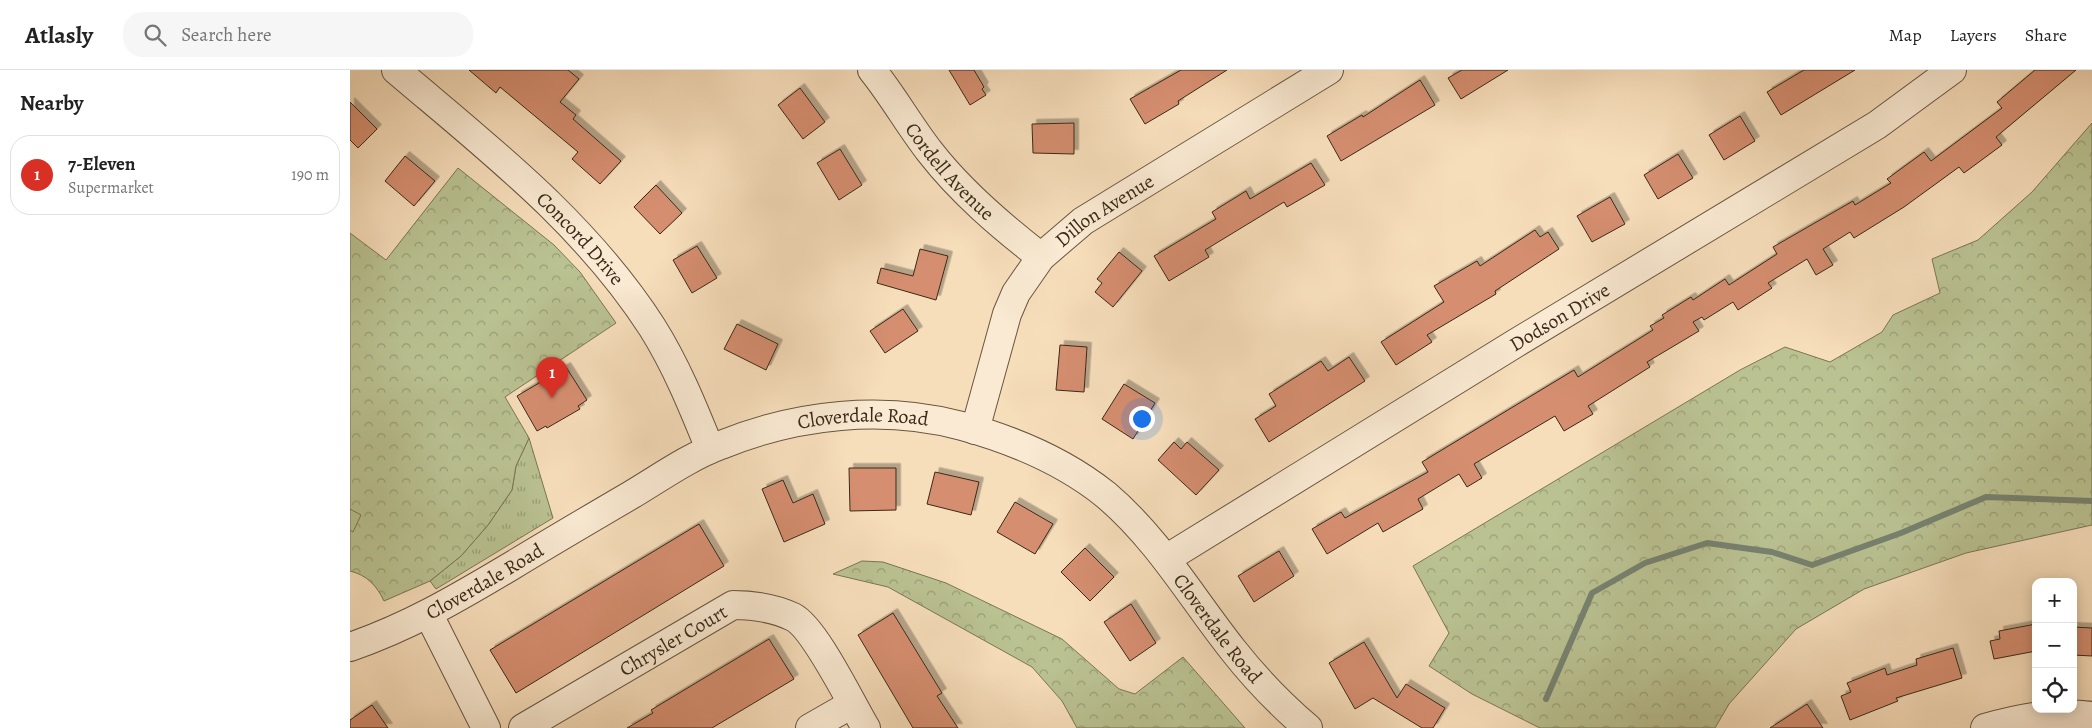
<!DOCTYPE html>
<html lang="en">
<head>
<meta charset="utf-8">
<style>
  body { margin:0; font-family:Alegreya,serif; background:#f6f6f6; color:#222 }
  .controls { position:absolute; right:15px; bottom:15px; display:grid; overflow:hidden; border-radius:10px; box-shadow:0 2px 12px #0003 }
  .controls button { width:45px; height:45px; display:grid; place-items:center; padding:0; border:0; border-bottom:1px solid #e0e0e0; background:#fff; color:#222; font:25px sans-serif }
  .you { position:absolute; left:791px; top:348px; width:18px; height:18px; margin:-12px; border:4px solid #fff; border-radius:50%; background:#1a73e8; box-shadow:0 0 0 8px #1a73e833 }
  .badge { display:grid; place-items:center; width:32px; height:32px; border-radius:50%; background:#d93025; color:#fff; font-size:16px; font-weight:700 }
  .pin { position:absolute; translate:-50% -41px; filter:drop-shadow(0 1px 2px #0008) }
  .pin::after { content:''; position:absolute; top:26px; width:18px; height:15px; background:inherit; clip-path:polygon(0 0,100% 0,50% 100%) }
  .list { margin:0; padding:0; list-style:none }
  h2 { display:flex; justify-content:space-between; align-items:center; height:65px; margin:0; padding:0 20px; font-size:21px }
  h2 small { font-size:16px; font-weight:400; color:#767676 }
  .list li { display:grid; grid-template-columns:32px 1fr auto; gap:15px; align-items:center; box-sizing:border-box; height:80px; margin:0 10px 10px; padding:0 10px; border:1px solid #e0e0e0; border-radius:20px }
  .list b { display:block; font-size:19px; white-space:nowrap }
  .list p { margin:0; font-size:16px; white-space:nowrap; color:#767676 }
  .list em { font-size:16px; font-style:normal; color:#767676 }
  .icon { flex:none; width:28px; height:28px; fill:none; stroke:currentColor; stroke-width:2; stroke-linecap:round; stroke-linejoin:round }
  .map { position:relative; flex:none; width:1742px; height:658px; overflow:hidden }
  header { display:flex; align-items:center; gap:30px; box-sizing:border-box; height:70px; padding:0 25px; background:#fff; border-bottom:1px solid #e0e0e0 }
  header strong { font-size:24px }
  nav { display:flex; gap:28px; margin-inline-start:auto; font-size:18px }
  .search { width:350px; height:45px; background:#f6f6f6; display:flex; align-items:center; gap:12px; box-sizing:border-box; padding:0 18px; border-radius:20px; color:#767676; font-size:19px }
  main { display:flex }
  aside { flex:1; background:#fff }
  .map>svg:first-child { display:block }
  .grass { fill:url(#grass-tufts); stroke:#7a7654 }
  .forest { fill:url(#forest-crowns); stroke:#7a7654 }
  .pitch { fill:#bac292; stroke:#7a7654 }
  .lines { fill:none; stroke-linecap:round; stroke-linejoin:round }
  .stream { stroke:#768270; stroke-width:6 }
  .building { fill:#d58e6f; stroke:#392917; filter:url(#shadow) }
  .minor-casing { stroke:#685640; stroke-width:30 }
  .minor { stroke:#faead3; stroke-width:28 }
  .labels { text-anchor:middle; stroke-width:5; stroke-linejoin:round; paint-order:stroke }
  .street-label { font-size:20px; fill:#392917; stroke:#faead3 }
</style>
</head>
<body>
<header>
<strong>Atlasly</strong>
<div class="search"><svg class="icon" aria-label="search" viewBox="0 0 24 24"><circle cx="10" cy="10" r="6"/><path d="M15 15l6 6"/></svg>Search here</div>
<nav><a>Map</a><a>Layers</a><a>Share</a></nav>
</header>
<main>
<aside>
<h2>Nearby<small></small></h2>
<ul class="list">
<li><span class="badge">1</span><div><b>7-Eleven</b><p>Supermarket</p></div><em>190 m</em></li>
</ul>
</aside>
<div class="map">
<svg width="1742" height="658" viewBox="0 0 1742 658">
  <defs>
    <pattern id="grass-tufts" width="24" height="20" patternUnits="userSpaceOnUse" patternTransform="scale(1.25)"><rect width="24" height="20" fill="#bac292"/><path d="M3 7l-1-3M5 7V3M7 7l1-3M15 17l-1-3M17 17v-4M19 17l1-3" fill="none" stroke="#989e76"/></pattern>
    <pattern id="forest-crowns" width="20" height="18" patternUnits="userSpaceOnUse" patternTransform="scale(1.25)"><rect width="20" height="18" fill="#bac292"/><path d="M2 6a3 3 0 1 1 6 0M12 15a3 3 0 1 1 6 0" fill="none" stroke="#989e76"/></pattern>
    <filter id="shadow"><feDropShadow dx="4.5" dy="-4.5" stdDeviation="0" flood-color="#0004"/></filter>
  </defs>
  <rect width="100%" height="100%" fill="#f7debb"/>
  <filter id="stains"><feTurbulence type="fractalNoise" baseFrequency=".004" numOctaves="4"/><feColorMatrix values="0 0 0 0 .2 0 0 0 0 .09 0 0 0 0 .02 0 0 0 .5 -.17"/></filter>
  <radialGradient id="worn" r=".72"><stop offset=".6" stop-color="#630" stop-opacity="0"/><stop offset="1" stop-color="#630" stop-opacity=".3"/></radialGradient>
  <polygon class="grass" points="179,368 203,448 86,519 80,511 111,486 138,455 162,420 166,396"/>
  <g class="forest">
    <polygon points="1742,53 1742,455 1616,483 1514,519 1446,559 1379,634 1365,658 1190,658 1122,624 1079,596 1099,563 1063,496 1390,300 1435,277 1480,292 1532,262 1543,245 1590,223 1582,189 1628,170 1682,122"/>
    <path d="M 108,98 L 204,175 L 230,202 L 266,253 L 155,327 L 179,368 L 166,396 L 162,420 L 138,455 L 111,486 L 80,511 L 34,531 C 27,516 17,505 0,501 L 0,163 L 36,190 Z"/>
    <polygon points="512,491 533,492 596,513 712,569 769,619 785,624 833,587 895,658 727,658 712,631 682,597 538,517 483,504"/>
  </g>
  <polygon class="pitch" points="0,439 11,445 3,462 0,460"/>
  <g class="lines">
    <polyline class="stream" points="1196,629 1242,523 1295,493 1357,473 1422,482 1462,495 1551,463 1636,427 1742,431"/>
  </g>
  <g class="building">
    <polygon points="119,0 218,0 229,9 210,32 226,45 223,49 271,91 250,114 222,89 228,82 150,17 146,23"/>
    <polygon points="599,0 624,0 634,17 632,19 636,25 620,35"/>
    <polygon points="831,0 877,0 828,31 829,34 795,54 780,29"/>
    <polygon points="1112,0 1158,0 1111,29 1098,8"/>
    <polygon points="1454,0 1505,0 1431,45 1417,22"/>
    <polygon points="1685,0 1726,0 1646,67 1652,75 1614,103 1609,97 1554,137 1504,168 1500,162 1473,179 1483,195 1466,205 1457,189 1418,213 1422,218 1388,240 1383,232 1354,250 1352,247 1343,252 1349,261 1297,292 1300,297 1238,336 1243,344 1214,361 1205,346 1124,394 1132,408 1117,417 1109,404 1068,429 1073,439 1033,462 1028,453 977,484 962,459 991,442 995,448 1078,402 1072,392 1224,300 1228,307 1303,260 1300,256 1314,248 1312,245 1341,227 1343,230 1375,209 1379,215 1427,184 1423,177 1503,131 1505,135 1541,113 1537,109 1574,82 1581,91 1652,38 1647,32"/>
    <polygon points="1070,10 1085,35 991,91 977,66 1012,45 1013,47"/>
    <polygon points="450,18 475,52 453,69 428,35"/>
    <polygon points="0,32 27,59 8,78 0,70"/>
    <polygon points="1390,46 1405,71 1374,90 1359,65"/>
    <polygon points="724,53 724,84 683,83 682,54"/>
    <polygon points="490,79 512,115 489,130 467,93"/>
    <polygon points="1328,84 1343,108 1308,129 1294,105"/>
    <polygon points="55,86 85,111 64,136 35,111"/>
    <polygon points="961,93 975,115 937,137 934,132 855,180 859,187 819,211 804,186 866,149 862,142 896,121 900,129"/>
    <polygon points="306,115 332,143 310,164 284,137"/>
    <polygon points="1260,127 1275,154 1242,172 1227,146"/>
    <polygon points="1185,160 1190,167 1198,162 1209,179 1145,221 1146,224 1077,265 1082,272 1046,295 1031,272 1094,232 1084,216 1127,191 1130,196"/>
    <polygon points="347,176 367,208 342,223 323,190"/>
    <polygon points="570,179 598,186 586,230 527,213 531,198 563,206"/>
    <polygon points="769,182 792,201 763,237 745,222 752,213 747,209"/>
    <polygon points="553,239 568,261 535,283 520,261"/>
    <polygon points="387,254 428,274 416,300 374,279"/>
    <polygon points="710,275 737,277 734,322 706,320"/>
    <polygon points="999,287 1015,311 919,372 905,349 926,336 919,324 971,291 978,301"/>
    <polygon points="216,297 237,330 228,336 230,339 197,358 196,356 187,361 167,326"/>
    <polygon points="774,314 805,333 783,369 752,349"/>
    <polygon points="824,372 831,379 837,372 869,400 846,425 808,390"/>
    <polygon points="499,398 546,398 546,440 500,441"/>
    <polygon points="585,402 629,412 621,445 577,434"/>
    <polygon points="433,410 443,433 463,424 475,454 434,472 412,419"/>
    <polygon points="665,432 703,454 685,484 647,462"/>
    <polygon points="349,454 374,496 166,623 140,580"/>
    <polygon points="735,478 764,507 740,531 711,502"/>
    <polygon points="929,481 944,506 904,532 888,506"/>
    <polygon points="781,534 806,573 780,591 754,552"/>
    <polygon points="543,543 592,623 587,626 608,658 563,658 508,565"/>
    <polygon points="1686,554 1686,581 1644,589 1640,571 1650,569 1649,561"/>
    <polygon points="1723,557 1742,558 1742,586 1723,585"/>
    <polygon points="419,569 444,609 362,658 277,658 303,643 301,640"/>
    <polygon points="1014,572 1047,628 1056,614 1095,638 1083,658 1072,658 1023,628 1005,639 979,593"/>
    <polygon points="1603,578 1612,608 1546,628 1548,631 1500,650 1491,626 1501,622 1497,613 1535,598 1537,605 1567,595 1566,589"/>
    <polygon points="1457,634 1473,658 1420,658"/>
    <polygon points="22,635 38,658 0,658 0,650"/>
  </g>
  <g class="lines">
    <g class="minor-casing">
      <g id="minor">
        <path id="s1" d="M 46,0 C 139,79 235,153 302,257 C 326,295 343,337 360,379"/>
        <path id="s2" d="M 522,0 C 543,26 559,55 580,82 C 611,122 651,156 691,187"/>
        <path id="s3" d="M 625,360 L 657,244 L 666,223 L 691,187 L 733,151 L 979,0"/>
        <path id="s4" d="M 816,489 L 1166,273 L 1527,55 L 1602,0"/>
        <polyline points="79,545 136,658"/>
        <path id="s5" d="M 0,577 C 58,557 106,529 158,498 C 199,473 240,449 281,425 C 311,407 339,387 371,375 C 447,344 533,335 612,356 C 663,370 715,392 756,425 C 808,469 841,527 883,580 C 905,608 930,634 958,658"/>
        <path id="s6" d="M 173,658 L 383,535 C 403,535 424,538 443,547 C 465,558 501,633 516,658"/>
        <polyline points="460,658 502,634"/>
        <path d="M 1635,658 C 1670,648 1706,641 1742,646"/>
      </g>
    </g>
    <use href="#minor" class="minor"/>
  </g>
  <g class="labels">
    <g class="street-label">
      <text dy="7" stroke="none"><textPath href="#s2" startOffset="128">Cordell Avenue</textPath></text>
      <text dy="7" stroke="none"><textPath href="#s3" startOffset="266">Dillon Avenue</textPath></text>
      <text dy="7" stroke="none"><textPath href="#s1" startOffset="250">Concord Drive</textPath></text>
      <text dy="7" stroke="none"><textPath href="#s4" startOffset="462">Dodson Drive</textPath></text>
      <text dy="7" stroke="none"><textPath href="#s5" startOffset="569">Cloverdale Road</textPath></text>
      <text dy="7" stroke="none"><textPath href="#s5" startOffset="150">Cloverdale Road</textPath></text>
      <text dy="7" stroke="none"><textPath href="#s5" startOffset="1004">Cloverdale Road</textPath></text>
      <text dy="7" stroke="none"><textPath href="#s6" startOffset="174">Chrysler Court</textPath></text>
    </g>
  </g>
  <rect width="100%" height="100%" filter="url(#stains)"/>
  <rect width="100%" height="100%" fill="url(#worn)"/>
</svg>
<div class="controls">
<button>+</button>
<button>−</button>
<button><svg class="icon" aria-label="locate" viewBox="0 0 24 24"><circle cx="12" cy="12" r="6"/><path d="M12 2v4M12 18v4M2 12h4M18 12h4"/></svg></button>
</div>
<div class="you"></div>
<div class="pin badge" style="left:202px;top:328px">1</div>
</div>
</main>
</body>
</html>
